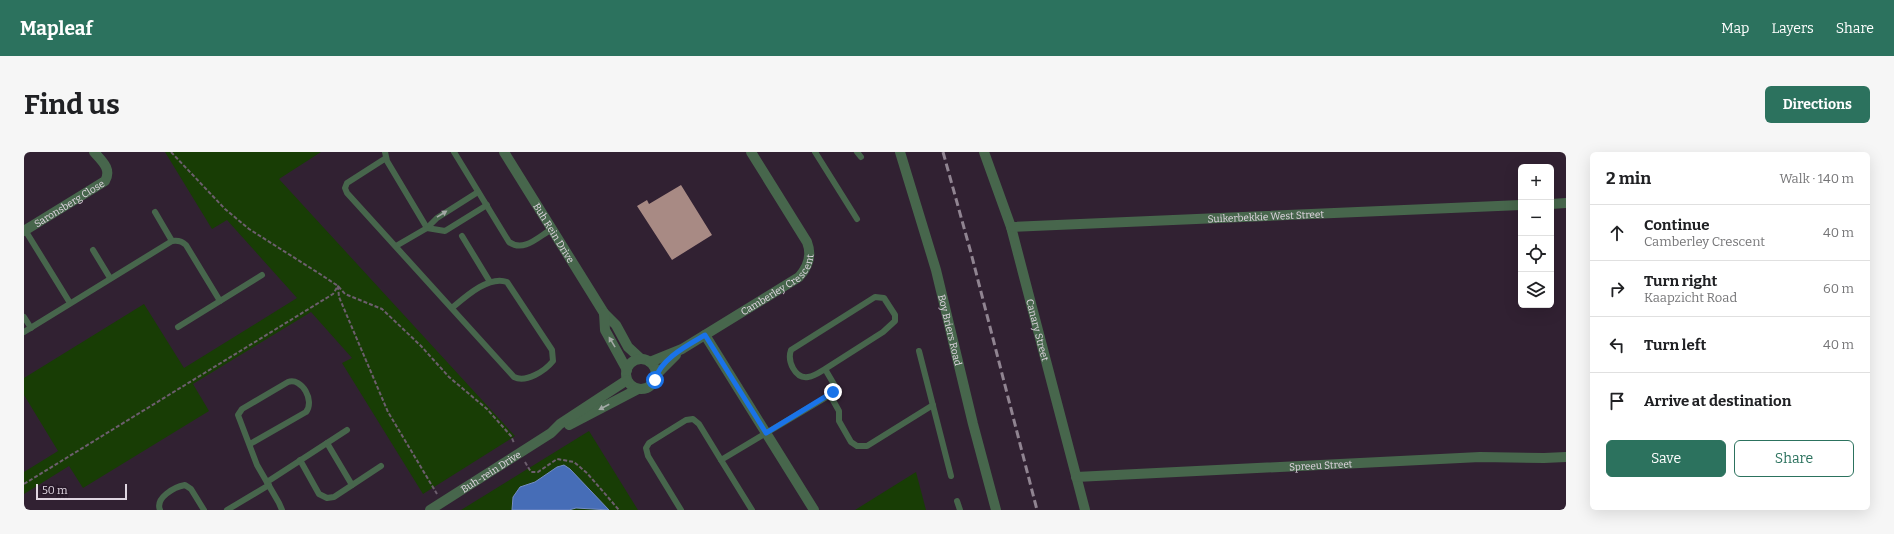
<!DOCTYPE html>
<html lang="en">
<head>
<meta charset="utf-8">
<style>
  body { margin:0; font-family:Bitter,serif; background:#f6f6f6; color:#202124 }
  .controls { position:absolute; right:12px; top:12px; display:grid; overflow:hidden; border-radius:6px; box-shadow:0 4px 16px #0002 }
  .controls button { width:36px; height:36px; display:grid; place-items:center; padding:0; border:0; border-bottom:1px solid #e0e0e0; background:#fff; color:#202124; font:20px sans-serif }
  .scale { position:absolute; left:12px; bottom:10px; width:91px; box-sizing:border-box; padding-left:4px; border:2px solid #e0d6e1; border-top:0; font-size:11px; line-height:14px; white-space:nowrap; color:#e0d6e1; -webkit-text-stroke:3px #271828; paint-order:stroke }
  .stop { position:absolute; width:12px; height:12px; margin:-9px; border:3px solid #1a73e8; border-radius:50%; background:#fff }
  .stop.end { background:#1a73e8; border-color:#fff; box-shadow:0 1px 4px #0008 }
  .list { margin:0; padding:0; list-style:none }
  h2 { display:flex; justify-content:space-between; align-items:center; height:52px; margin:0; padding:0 16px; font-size:17px }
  h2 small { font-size:13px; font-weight:400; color:#757577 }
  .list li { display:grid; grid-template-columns:26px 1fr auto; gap:12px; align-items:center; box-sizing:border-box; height:56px; padding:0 16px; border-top:1px solid #e0e0e0 }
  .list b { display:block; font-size:15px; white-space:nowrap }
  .list p { margin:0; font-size:13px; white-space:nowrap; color:#757577 }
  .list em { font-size:13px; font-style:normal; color:#757577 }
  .actions { display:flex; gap:8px; padding:12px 16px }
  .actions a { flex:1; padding:9px 0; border:1px solid #2c725e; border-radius:6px; text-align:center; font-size:14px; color:#2c725e }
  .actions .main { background:#2c725e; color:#fff }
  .icon { flex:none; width:22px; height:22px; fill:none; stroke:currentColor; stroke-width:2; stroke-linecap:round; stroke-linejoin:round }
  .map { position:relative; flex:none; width:1542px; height:358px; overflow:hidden; border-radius:6px }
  header { display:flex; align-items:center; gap:24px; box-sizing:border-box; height:56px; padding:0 20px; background:#2c725e; color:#fff }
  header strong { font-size:19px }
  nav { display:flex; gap:22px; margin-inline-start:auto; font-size:14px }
  .intro { display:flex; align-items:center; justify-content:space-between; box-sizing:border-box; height:96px; padding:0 24px }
  h1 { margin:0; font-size:28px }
  .button { padding:10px 18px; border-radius:6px; background:#2c725e; color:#fff; font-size:14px; font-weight:700 }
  main { display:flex; gap:24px; padding:0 24px }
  aside { flex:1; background:#fff; border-radius:6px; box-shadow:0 4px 16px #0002 }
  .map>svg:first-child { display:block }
  .green { fill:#183d05 }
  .water { fill:#466db7; stroke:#748cc4 }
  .building { fill:#a88a84 }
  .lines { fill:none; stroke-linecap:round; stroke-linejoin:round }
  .path { stroke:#6c5e6d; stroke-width:2; stroke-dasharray:4 2; stroke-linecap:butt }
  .service { stroke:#47664c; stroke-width:6 }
  .minor { stroke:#47664c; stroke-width:10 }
  .rail { stroke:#908491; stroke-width:3; stroke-dasharray:8 4; stroke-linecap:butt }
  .oneway { fill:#a3a9a5 }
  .route { stroke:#1a73e8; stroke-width:5 }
  .labels { text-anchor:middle; stroke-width:4; stroke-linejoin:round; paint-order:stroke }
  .street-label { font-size:10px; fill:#e0d6e1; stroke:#271828 }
</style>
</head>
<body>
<header>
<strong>Mapleaf</strong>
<nav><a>Map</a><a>Layers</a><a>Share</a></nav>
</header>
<div class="intro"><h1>Find us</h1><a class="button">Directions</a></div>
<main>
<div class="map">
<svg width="1542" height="358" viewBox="0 0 1542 358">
  <rect width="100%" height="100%" fill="#312132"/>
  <g class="green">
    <polygon points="141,0 297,0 255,27 491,284 399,342 318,211 328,206 287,160 169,232 185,259 59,336 45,314 0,342 0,320 34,299 0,243 0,226 120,152 160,216 273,146 203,68 188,77"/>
    <polygon points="565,279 614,358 437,358"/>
    <polygon points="892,320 902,358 831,358"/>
  </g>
  <polygon class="water" points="540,313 546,317 585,358 552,356 545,358 488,358 489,345 496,335 511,330 533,315"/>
  <polygon class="building" points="657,33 688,83 648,108 613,54 623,48 625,52"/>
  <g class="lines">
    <g class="path">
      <polyline points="147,0 201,57 225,77 296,122 314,134 321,142 358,157 397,194 425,225 463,257 487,284 490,291"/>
      <polyline points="501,310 507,320 514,320 533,307 550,310 563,321 595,358"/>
      <polyline points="0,332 309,142 314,134 315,145 364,260 413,342"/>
    </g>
    <g class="service">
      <polyline points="361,0 363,9 403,76"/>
      <path d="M 430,0 L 485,90 C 500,101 515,84 528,77"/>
      <polyline points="791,0 833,67"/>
      <polyline points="833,0 837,5"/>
      <path d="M 362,6 L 323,31 L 321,36 L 323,41 L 490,225 C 502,231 521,219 529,209 L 528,198 L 483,130 C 465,123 441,145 428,156"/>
      <polyline points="131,60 148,89"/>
      <polyline points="403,76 421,79 463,53"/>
      <polyline points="1,78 46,151"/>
      <polyline points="438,84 466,130"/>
      <polyline points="372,94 403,76 413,66 454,40"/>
      <polyline points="69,98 86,126"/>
      <polyline points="0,165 7,176"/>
      <polyline points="154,175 238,123"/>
      <path d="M 0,180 L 148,89 C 154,88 158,89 162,93 L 196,149"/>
      <polyline points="895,199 927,324"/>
      <polyline points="806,243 815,259 815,269 827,290 833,294 843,294 909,253"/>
      <polyline points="303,291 328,333"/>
      <path d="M 226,292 L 282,260 C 291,249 278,225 264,230 L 218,257 L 214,263 L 233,313 L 255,351 L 258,358"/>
      <polyline points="276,308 295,342 303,346 310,345 357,314"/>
      <polyline points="697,308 728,358"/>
      <polyline points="243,330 323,278"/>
      <polyline points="933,349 936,358"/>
      <path d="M 136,358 C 131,346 150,335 161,333 L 167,337 L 180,358"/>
      <polyline points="203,358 245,333"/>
      <path d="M 657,358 L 624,304 L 622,296 L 625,291 L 662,268 L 669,267 L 675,272 L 697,308 L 806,243 L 811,234 L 801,217 L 859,180 L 871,169 L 871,163 L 860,146 L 851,145 L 767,198 C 763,209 771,227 784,225 C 791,224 796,220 801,217"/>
    </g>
    <g class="minor">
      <path id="s1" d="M 480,0 L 580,161 L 592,173 L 604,195 L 617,207"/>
      <path id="s2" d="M 876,0 L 912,118 L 949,272 L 972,358"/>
      <path id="s3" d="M 960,0 L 987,75 L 1061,358"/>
      <polyline points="1527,52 1542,51"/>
      <path id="s4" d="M 987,75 L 1497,53"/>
      <path id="s5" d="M 0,79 L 81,29 C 88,17 78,9 70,0"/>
      <polyline points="580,161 581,178 603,218"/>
      <polyline points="681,183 790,358"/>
      <circle cx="617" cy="222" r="15"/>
      <path id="s6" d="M 626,210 L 658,197 L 775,125 C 785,114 788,103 783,90 L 727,0"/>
      <polyline points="632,223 652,203"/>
      <polyline points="545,273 614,237"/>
      <path id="s7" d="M 1052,325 L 1456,305 L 1520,306 L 1542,305"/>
      <path id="s8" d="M 406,358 L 527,281 L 536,272 L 603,228"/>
    </g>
    <polyline class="rail" points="919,0 947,101 1013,358"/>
  </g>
  <defs><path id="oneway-solid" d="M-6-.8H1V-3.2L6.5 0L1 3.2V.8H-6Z"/></defs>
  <g class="oneway">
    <use href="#oneway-solid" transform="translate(418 62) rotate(-32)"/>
    <use href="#oneway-solid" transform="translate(588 190) rotate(-121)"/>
    <use href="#oneway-solid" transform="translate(580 255) rotate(152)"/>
  </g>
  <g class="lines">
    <path class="route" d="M 631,228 C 636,207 664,193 681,183 L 742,281 L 809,240"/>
  </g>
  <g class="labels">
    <g class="street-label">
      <text dy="4" stroke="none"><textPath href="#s5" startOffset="53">Saronsberg Close</textPath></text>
      <text dy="4" stroke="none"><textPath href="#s4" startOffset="255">Suikerbekkie West Street</textPath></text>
      <text dy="4" stroke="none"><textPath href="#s1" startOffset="95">Buh Rein Drive</textPath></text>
      <text dy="4" stroke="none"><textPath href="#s6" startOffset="151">Camberley Crescent</textPath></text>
      <text dy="4" stroke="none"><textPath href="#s2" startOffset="185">Boy Briers Road</textPath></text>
      <text dy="4" stroke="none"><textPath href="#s3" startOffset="186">Canary Street</textPath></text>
      <text dy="4" stroke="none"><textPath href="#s7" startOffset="245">Spreeu Street</textPath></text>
      <text dy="4" stroke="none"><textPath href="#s8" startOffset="72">Buh-rein Drive</textPath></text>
    </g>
  </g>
</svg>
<div class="controls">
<button>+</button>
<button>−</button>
<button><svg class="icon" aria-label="locate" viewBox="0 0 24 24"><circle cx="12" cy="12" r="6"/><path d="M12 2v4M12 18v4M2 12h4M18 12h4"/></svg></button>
<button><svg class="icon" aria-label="layers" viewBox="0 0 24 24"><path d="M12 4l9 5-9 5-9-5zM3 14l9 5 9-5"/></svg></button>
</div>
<div class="scale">50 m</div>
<div class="stop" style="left:631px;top:228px"></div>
<div class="stop end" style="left:809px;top:240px"></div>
</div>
<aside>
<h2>2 min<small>Walk · 140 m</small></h2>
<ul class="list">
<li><svg class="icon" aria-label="ahead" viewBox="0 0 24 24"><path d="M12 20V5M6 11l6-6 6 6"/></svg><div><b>Continue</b><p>Camberley Crescent</p></div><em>40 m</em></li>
<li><svg class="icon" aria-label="right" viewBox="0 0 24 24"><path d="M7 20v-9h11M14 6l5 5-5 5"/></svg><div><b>Turn right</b><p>Kaapzicht Road</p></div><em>60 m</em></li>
<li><svg class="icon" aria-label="left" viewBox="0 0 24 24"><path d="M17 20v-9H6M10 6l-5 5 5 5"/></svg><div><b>Turn left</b></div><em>40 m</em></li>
<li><svg class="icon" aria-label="arrive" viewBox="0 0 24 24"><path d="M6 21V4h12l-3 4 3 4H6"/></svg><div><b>Arrive at destination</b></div></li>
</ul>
<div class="actions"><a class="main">Save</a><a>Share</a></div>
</aside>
</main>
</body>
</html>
